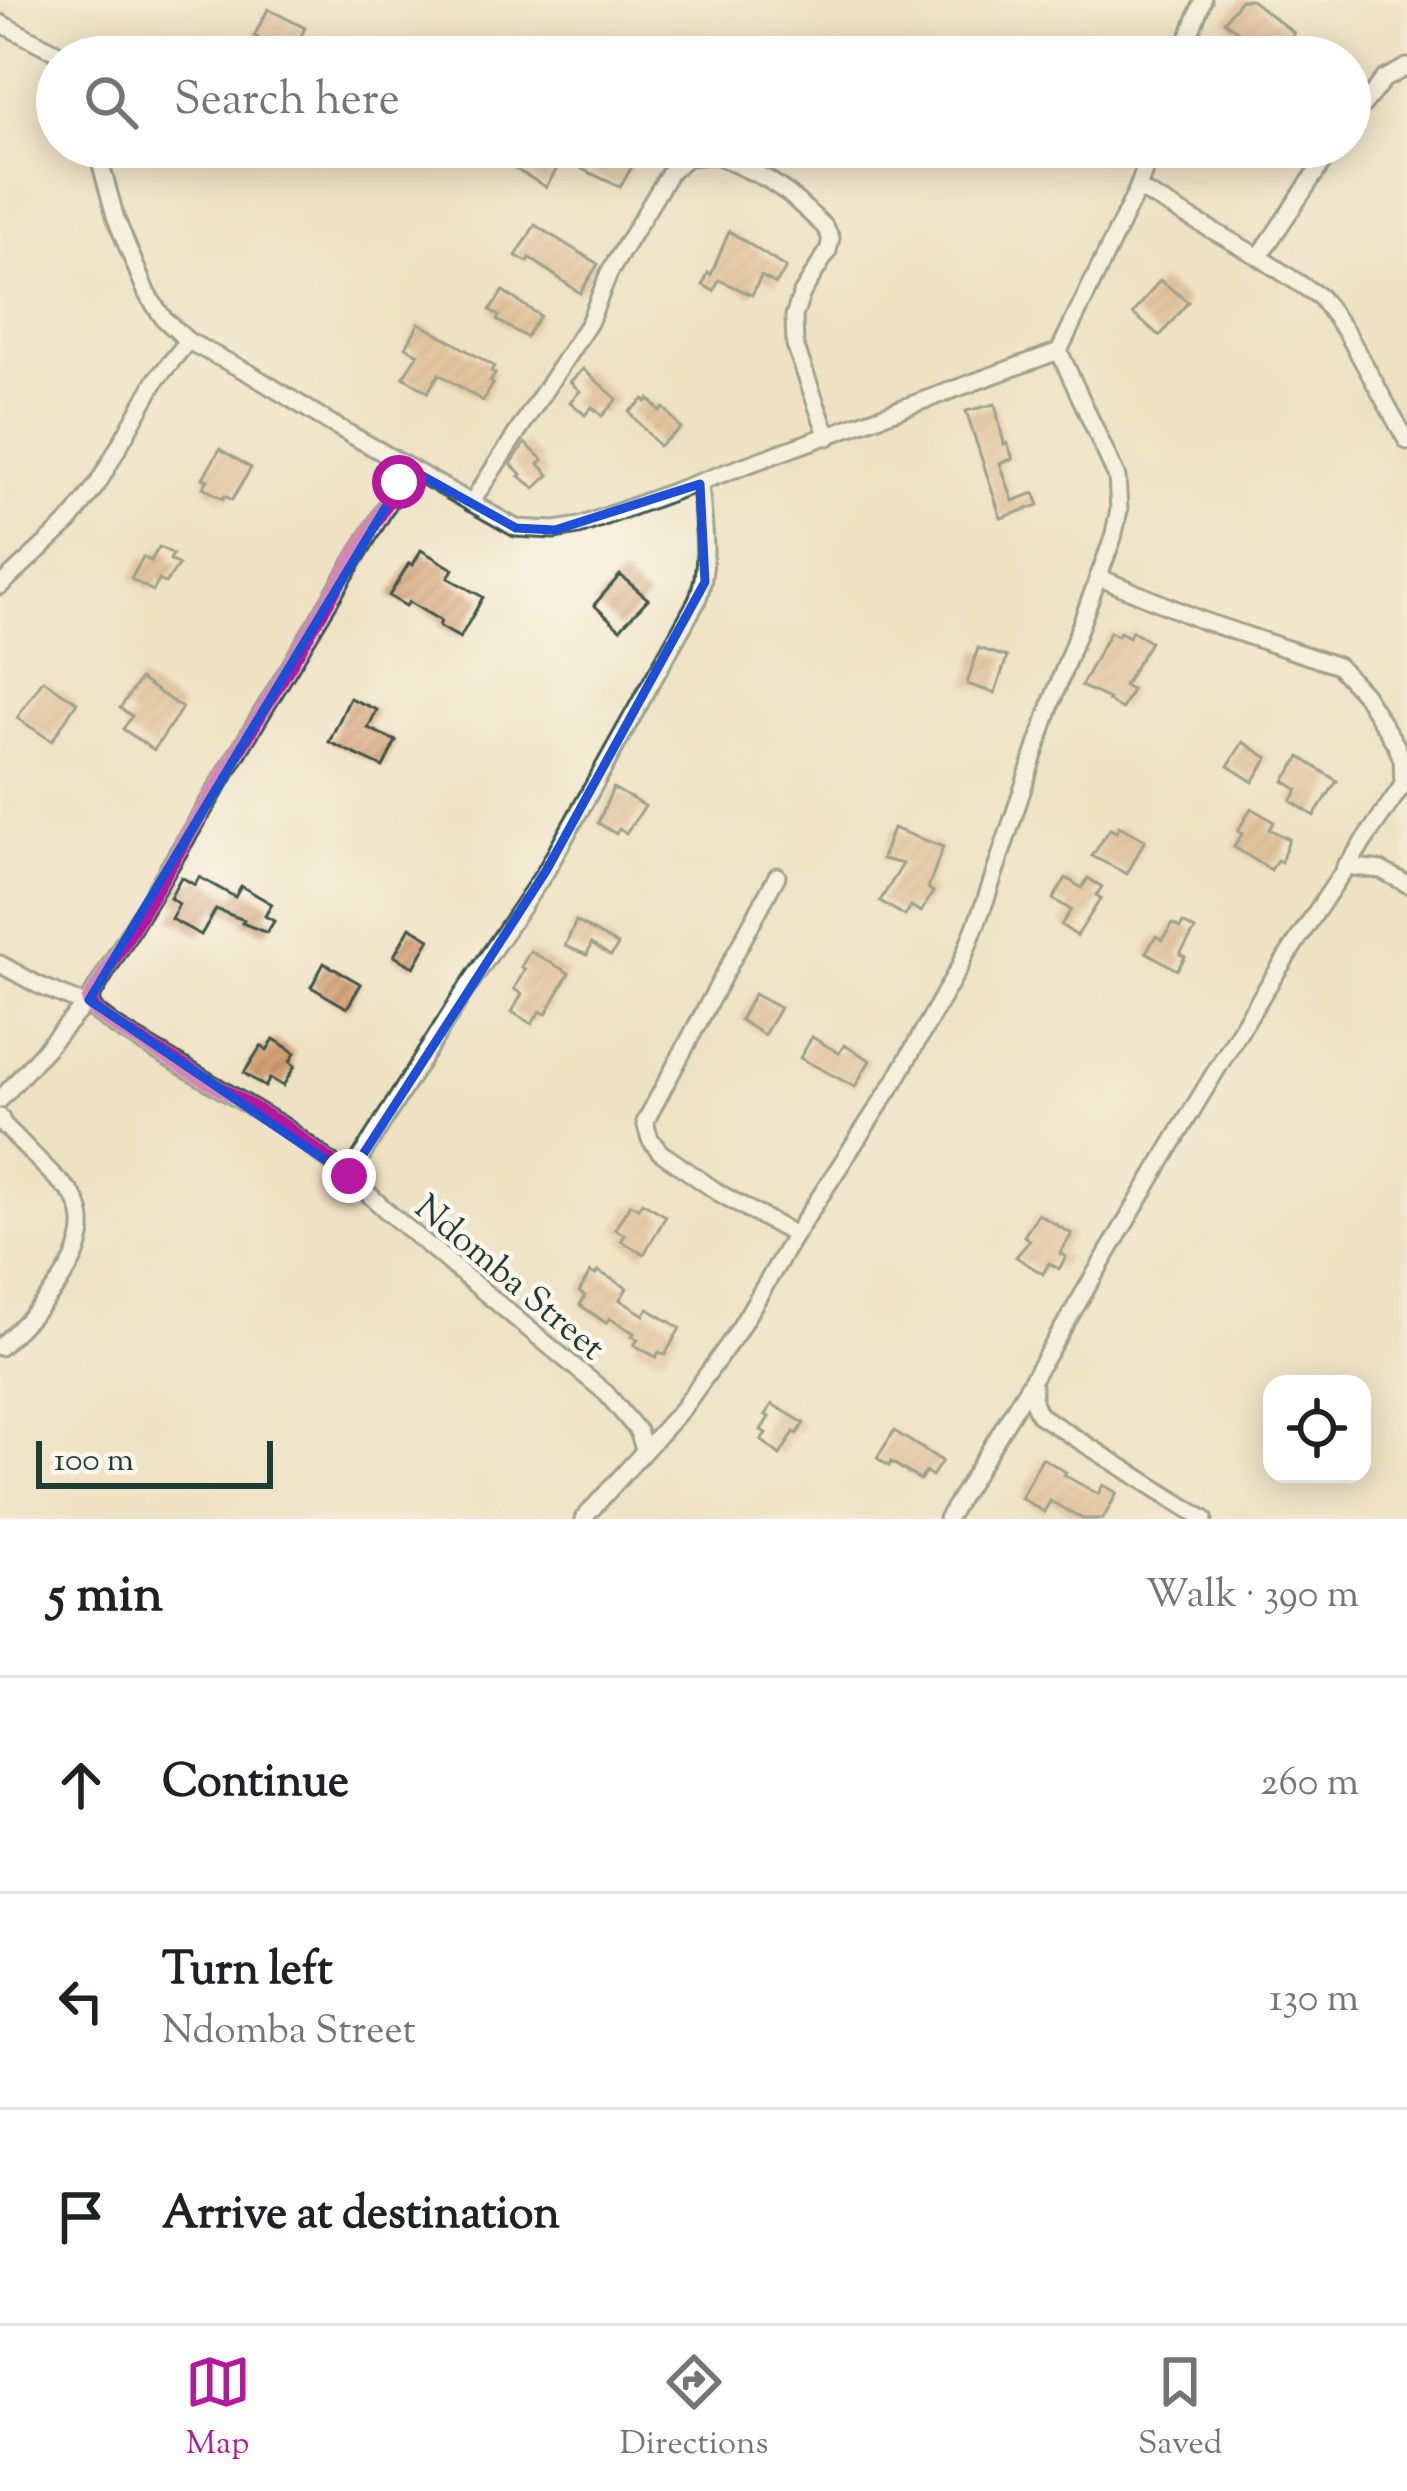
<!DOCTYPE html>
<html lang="en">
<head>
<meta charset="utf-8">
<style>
  body { margin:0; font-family:"Sorts Mill Goudy",serif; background:#f2f2f2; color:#202124 }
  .controls { position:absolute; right:36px; bottom:36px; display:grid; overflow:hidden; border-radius:24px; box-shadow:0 6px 30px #0003 }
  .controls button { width:108px; height:108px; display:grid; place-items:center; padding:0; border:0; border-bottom:3px solid #e0e0e0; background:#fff; color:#202124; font:60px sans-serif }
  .scale { position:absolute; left:36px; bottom:30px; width:237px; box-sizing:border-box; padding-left:12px; border:6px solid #1f3d34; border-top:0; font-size:33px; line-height:42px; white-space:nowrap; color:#1f3d34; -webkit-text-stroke:9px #fbf7ec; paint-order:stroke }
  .stop { position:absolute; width:36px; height:36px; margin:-27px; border:9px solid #b5179e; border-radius:50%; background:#fff }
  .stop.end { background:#b5179e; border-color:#fff; box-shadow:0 3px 12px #0008 }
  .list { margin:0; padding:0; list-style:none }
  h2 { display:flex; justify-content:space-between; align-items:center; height:156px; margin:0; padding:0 48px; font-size:51px }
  h2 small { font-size:39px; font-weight:400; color:#757577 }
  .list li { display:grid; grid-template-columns:78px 1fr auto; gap:36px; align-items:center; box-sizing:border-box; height:216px; padding:0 48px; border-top:3px solid #e0e0e0 }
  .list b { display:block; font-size:45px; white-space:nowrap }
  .list p { margin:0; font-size:39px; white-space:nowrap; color:#757577 }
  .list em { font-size:39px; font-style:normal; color:#757577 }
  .icon { flex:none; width:66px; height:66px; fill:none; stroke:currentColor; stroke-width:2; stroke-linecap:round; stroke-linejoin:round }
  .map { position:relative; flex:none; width:1407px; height:1519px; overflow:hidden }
  .search { position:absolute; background:#fff; box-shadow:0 6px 30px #0003; left:36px; right:36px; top:36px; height:132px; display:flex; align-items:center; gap:30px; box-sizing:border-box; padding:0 42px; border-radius:66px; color:#757577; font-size:45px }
  .sheet { height:804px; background:#fff }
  nav { display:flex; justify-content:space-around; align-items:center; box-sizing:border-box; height:168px; border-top:3px solid #e0e0e0; background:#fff; font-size:33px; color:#757577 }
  nav a { display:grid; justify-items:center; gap:6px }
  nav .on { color:#b5179e }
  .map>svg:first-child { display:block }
  .building { fill:url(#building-hatch) }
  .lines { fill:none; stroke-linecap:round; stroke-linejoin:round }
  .street-casing { stroke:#3e5649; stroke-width:21 }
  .street { stroke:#fff; stroke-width:15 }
  .route { stroke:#b5179e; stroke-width:15 }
  .marked { fill:none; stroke:#1d4ed8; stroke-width:9; stroke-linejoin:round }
  .labels { text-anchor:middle; stroke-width:9; stroke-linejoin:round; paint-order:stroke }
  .street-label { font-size:36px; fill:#1f3d34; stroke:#fbf7ec }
</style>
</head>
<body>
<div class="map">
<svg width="1407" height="1519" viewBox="0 0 1407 1519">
  <defs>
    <pattern id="building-hatch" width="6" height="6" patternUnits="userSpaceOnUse" patternTransform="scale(3)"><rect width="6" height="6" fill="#d49d6e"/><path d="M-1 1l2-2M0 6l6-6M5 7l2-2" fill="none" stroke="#ab815b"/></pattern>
  </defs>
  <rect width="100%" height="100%" fill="#fbf7ec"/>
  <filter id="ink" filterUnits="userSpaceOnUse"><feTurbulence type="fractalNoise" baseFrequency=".00833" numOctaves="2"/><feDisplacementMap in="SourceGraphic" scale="24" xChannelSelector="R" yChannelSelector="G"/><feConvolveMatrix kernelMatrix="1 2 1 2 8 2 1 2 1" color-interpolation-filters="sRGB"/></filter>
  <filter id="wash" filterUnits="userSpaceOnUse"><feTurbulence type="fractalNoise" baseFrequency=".004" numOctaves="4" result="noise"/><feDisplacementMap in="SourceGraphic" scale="48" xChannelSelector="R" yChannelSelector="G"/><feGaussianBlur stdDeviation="2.7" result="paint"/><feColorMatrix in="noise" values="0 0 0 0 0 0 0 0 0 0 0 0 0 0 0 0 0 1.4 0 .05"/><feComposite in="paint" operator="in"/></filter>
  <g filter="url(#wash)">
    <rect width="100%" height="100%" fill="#efe2c3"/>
    <g id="blocks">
      <g class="building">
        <polygon points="1241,0 1251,0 1294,33 1275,57 1263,51 1260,56 1247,46 1251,42 1224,21"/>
        <polygon points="268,9 305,28 292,54 275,45 272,50 257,42 258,38 254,36"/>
        <polygon points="514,147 535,147 561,162 546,187 502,161"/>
        <polygon points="594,147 612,147 622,152 619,157 633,165 620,187 582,169"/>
        <polygon points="535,225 598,264 580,293 530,258 528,262 516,256"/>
        <polygon points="729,231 786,268 776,284 761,276 752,295 719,280 714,291 703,285 708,273 711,275"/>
        <polygon points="1160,280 1188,302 1160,336 1133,314"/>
        <polygon points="503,291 540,316 526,337 497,320 499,316 490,310"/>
        <polygon points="419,323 494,366 491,371 495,374 490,382 493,384 483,401 439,374 428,392 403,377 418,354 406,347"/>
        <polygon points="583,369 617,399 602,416 592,407 585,415 570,402 580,391 570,382"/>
        <polygon points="644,399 646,402 649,399 660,411 664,408 681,428 659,446 629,412"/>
        <polygon points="995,404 1004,444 1007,443 1013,459 1000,463 1013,501 1034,493 1039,505 1001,518 966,411"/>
        <polygon points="525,443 543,460 539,464 549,475 535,488 519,476 521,474 511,464"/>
        <polygon points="220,449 251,468 232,500 225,496 223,499 203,487 208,480 203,478"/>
        <polygon points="159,547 173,554 170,560 179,565 165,583 159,580 153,591 131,579 143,557 151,561"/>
        <polygon points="421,550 453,569 448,578 483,597 460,638 439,626 441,621 409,602 406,606 389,596 409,563 413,565"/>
        <polygon points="620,575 648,599 620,629 594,605"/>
        <polygon points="1132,631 1150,642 1124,686 1132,690 1122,709 1108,701 1109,699 1081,686 1110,632 1118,636 1120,632 1129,637"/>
        <polygon points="978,648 1007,657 995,693 967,684"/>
        <polygon points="140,679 182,708 154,750 123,729 132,716 120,708"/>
        <polygon points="43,680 77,702 52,741 17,718"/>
        <polygon points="350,698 377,710 368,728 396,741 383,767 329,742"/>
        <polygon points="1243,742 1268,758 1253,782 1228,766"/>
        <polygon points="1300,757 1337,781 1314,816 1291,801 1298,790 1284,781"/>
        <polygon points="613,788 645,806 626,833 619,829 616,834 598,823"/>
        <polygon points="1251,808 1274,822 1269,829 1289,839 1281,862 1277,860 1271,870 1234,847 1242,834 1238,831"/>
        <polygon points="1119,826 1145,840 1127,874 1092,856 1110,829 1116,832"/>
        <polygon points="893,828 943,847 928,888 933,892 921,912 911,906 905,916 880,901 903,864 882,859"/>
        <polygon points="181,877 195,885 199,877 235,897 241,886 272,904 265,916 274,921 267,933 242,923 244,920 216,909 201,935 171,919 179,904 170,898"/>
        <polygon points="1066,878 1082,888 1088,878 1102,887 1096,895 1101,898 1077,936 1061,925 1071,910 1053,899"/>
        <polygon points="576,921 618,945 611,956 591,944 587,955 565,946"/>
        <polygon points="1183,923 1195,930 1180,954 1185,957 1177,970 1146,952 1156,936 1163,940 1172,924 1180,928"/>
        <polygon points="410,927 430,939 414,967 394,956"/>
        <polygon points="530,951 569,973 546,1014 540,1011 532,1024 512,1012 522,994 514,989 525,969 521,967"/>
        <polygon points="324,963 361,984 347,1008 311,987"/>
        <polygon points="754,994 780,1008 764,1035 740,1020"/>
        <polygon points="812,1037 839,1053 844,1045 870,1060 855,1087 800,1058"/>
        <polygon points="274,1039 295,1053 290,1062 295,1066 283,1086 270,1078 265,1087 244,1073 261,1046 267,1050"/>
        <polygon points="642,1202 666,1216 644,1254 621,1241 625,1235 615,1229 630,1204 638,1208"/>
        <polygon points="1038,1214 1072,1234 1060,1253 1066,1257 1059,1269 1049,1263 1043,1274 1016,1257 1030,1240 1024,1236"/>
        <polygon points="598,1271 627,1288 620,1300 644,1315 648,1309 680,1328 665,1355 659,1352 656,1357 634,1345 638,1339 632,1336 634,1333 609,1318 606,1323 580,1305 585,1296 579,1292 590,1272 595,1275"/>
        <polygon points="772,1404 804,1423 797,1434 794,1432 780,1455 761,1440 766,1433 761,1430 769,1417 766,1415"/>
        <polygon points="894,1431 942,1461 932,1476 926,1472 920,1480 891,1462 889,1466 877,1458"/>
        <polygon points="1042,1458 1066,1472 1064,1475 1098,1494 1103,1485 1117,1493 1103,1519 1083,1519 1050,1501 1044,1512 1021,1498"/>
      </g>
    </g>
  </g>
  <g filter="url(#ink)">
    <use href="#blocks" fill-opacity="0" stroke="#3e5649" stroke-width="3"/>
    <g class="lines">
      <g class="street-casing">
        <g id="street">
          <polyline points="0,23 56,52 58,57"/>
          <polyline points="1181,57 1203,0"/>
          <polyline points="1350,121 1384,79 1407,67"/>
          <polyline points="96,147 116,219 147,294 164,319 188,341 249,373 332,424 516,528 555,530 579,526 1059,351"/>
          <polyline points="1138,188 1259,257 1320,297 1347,333 1407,441"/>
          <polyline points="1259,257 1333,147"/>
          <polyline points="471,503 589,323 609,273 670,172 688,157 716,155 767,179 789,194 824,226 831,238 828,251 802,293 794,316 795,345 828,437"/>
          <polyline points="1098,577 1201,620 1338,666 1364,694 1396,745 1402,759 1403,784"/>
          <polyline points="0,586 70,521 99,482 156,380 188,341"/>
          <polyline points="1345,866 1381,870 1407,884"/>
          <polyline points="777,876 645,1122 650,1139 660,1152 719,1193 795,1235"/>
          <polyline points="0,964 38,985 84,1004"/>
          <polyline points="89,1000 95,1011 118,1028 285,1127 349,1176 389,1213 606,1393 638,1431 644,1449"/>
          <polyline points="0,1100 89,1000 393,495 399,482 401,464"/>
          <path d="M 0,1117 L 3,1124 C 21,1142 38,1160 56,1178 C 62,1184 71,1191 75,1198 C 105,1251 33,1314 0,1347"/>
          <path d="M 349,1176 L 461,997 L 546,871 L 697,601 C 711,564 703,523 700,484"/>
          <polyline points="1033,1386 1033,1402 1039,1415 1204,1519"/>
          <polyline points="583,1519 683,1408 736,1334 795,1235 895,1081 960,966 986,899 1051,704 1113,538 1119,510 1117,477 1059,351 1138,188 1152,147"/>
          <path d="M 947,1519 C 1048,1358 1141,1193 1240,1031 C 1292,945 1349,862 1407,779"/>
        </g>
      </g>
      <use href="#street" class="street"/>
    </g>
  </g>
  <g class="lines" filter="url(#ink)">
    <polyline class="route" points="349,1176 285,1127 118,1028 95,1011 89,1000 399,482"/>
  </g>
  <path d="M0 0H1407V1519H0ZM 401,464 L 516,528 L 555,530 L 700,484 L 705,582 L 546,871 L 349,1176 L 89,1000 L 393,495 Z" fill="#efe2c3" fill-opacity=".55" fill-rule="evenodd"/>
  <path class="marked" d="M 401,464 L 516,528 L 555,530 L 700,484 L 705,582 L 546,871 L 349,1176 L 89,1000 L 393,495 Z"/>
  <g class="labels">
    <g class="street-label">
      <text transform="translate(511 1276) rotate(40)" y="13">Ndomba Street</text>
    </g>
  </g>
</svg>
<div class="controls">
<button><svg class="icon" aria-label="locate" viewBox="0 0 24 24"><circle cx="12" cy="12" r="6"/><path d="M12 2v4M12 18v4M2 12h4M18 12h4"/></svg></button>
</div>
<div class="scale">100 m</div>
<div class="stop" style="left:399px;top:482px"></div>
<div class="stop end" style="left:349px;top:1176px"></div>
<div class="search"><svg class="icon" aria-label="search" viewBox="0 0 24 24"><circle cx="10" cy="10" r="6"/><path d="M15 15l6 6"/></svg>Search here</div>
</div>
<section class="sheet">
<h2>5 min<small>Walk · 390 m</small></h2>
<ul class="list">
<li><svg class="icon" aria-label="ahead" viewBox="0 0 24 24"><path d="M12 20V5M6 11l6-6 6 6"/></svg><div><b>Continue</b></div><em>260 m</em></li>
<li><svg class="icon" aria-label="left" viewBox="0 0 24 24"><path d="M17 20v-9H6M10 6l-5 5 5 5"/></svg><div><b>Turn left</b><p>Ndomba Street</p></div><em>130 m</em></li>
<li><svg class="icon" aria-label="arrive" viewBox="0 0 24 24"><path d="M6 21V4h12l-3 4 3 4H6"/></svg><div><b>Arrive at destination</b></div></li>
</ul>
</section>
<nav>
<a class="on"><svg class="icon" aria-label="map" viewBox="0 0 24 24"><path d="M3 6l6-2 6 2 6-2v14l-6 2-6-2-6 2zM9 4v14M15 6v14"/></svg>Map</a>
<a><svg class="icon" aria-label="directions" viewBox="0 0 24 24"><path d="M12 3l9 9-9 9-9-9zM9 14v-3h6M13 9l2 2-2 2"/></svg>Directions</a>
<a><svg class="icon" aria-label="saved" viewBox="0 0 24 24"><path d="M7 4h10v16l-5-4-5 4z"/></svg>Saved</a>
</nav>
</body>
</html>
